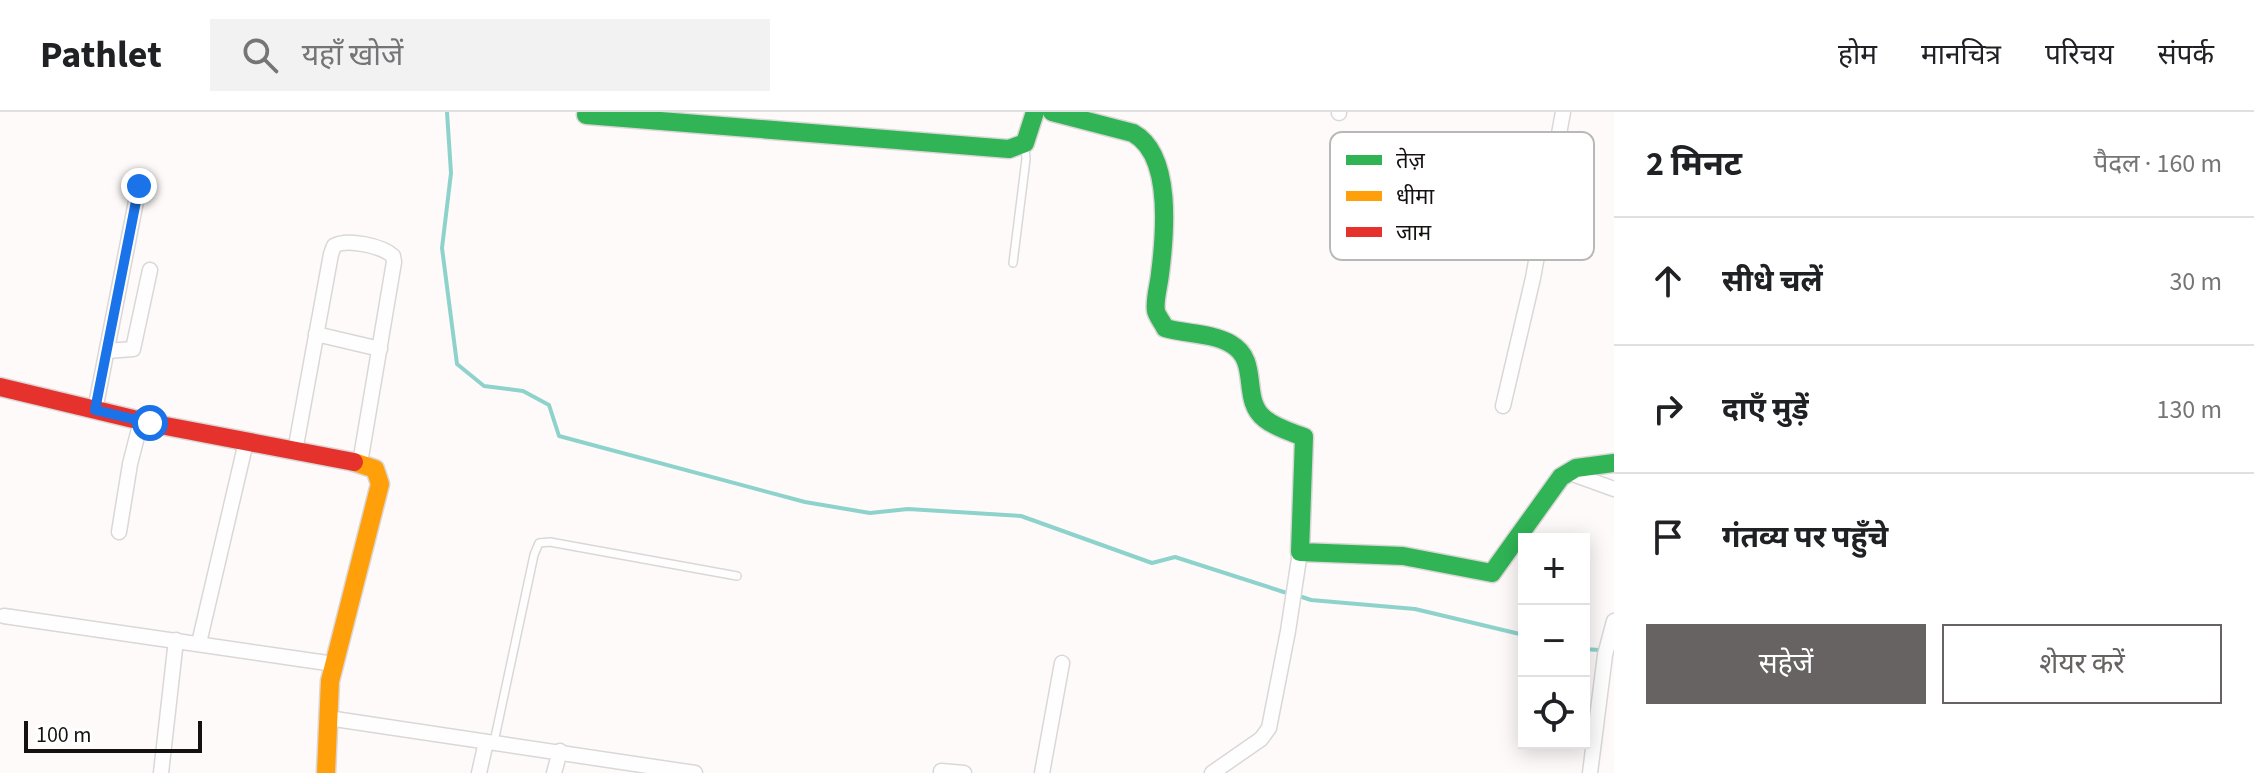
<!DOCTYPE html>
<html lang="hi">
<head>
<meta charset="utf-8">
<style>
  body { margin:0; font-family:"Source Sans 3","Noto Sans Devanagari",sans-serif; background:#f2f2f2; color:#202124 }
  .controls { position:absolute; right:24px; bottom:24px; display:grid; overflow:hidden; border-radius:0px; box-shadow:0 4px 20px #0003 }
  .controls button { width:72px; height:72px; display:grid; place-items:center; padding:0; border:0; border-bottom:2px solid #e0e0e0; background:#fff; color:#202124; font:40px sans-serif }
  .scale { position:absolute; left:24px; bottom:20px; width:178px; box-sizing:border-box; padding-left:8px; border:4px solid #161111; border-top:0; font-size:22px; line-height:28px; white-space:nowrap; color:#161111; -webkit-text-stroke:6px #fff; paint-order:stroke }
  .stop { position:absolute; width:24px; height:24px; margin:-18px; border:6px solid #1a73e8; border-radius:50%; background:#fff }
  .stop.end { background:#1a73e8; border-color:#fff; box-shadow:0 2px 8px #0008 }
  .list { margin:0; padding:0; list-style:none }
  h2 { display:flex; justify-content:space-between; align-items:center; height:104px; margin:0; padding:0 32px; font-size:34px }
  h2 small { font-size:26px; font-weight:400; color:#757577 }
  .list li { display:grid; grid-template-columns:52px 1fr auto; gap:24px; align-items:center; box-sizing:border-box; height:128px; padding:0 32px; border-top:2px solid #e0e0e0 }
  .list b { display:block; font-size:30px; white-space:nowrap }
  .list em { font-size:26px; font-style:normal; color:#757577 }
  .actions { display:flex; gap:16px; padding:24px 32px }
  .actions a { flex:1; padding:18px 0; border:2px solid #676363; border-radius:0px; text-align:center; font-size:28px; color:#676363 }
  .actions .main { background:#676363; color:#fff }
  .icon { flex:none; width:44px; height:44px; fill:none; stroke:currentColor; stroke-width:2; stroke-linecap:round; stroke-linejoin:round }
  .map { position:relative; flex:none; width:1614px; height:661px; overflow:hidden }
  header { display:flex; align-items:center; gap:48px; box-sizing:border-box; height:112px; padding:0 40px; background:#fff; border-bottom:2px solid #e0e0e0 }
  header strong { font-size:38px }
  nav { display:flex; gap:44px; margin-inline-start:auto; font-size:28px }
  .search { width:560px; height:72px; background:#f2f2f2; display:flex; align-items:center; gap:20px; box-sizing:border-box; padding:0 28px; border-radius:0px; color:#757577; font-size:30px }
  main { display:flex }
  aside { flex:1; background:#fff }
  .map>svg:first-child { display:block }
  .lines { fill:none; stroke-linecap:round; stroke-linejoin:round }
  .stream { stroke:#8dd3cc; stroke-width:4 }
  .lane-casing { stroke:#dbd7d7; stroke-width:10 }
  .street-casing { stroke:#dbd7d7; stroke-width:17 }
  .fast-casing { stroke:#dbd7d7; stroke-width:21 }
  .slow-casing { stroke:#dbd7d7; stroke-width:21 }
  .jam-casing { stroke:#dbd7d7; stroke-width:21 }
  .lane { stroke:#fffefe; stroke-width:7 }
  .street { stroke:#fffefe; stroke-width:14 }
  .fast { stroke:#30b455; stroke-width:18 }
  .slow { stroke:#ff9f0a; stroke-width:18 }
  .jam { stroke:#e5322d; stroke-width:18 }
  .route { stroke:#1a73e8; stroke-width:10 }
  .key { fill:#fff; stroke:#b9b8b8; stroke-width:2 }
  .key-label { font-size:22px; fill:#161111 }
</style>
</head>
<body>
<header>
<strong>Pathlet</strong>
<div class="search"><svg class="icon" aria-label="search" viewBox="0 0 24 24"><circle cx="10" cy="10" r="6"/><path d="M15 15l6 6"/></svg>यहाँ खोजें</div>
<nav><a>होम</a><a>मानचित्र</a><a>परिचय</a><a>संपर्क</a></nav>
</header>
<main>
<div class="map">
<svg width="1614" height="661" viewBox="0 0 1614 661">
  <rect width="100%" height="100%" fill="#fefafa"/>
  <g class="lines">
    <g class="stream">
      <polyline points="447,0 451,61 442,136 457,252 484,274 523,279 549,293 559,324 805,390 870,401 908,397 1021,404 1152,451 1175,445 1290,482"/>
      <polyline points="1299,484 1311,488 1415,497 1524,523"/>
      <polyline points="1584,537 1614,539"/>
    </g>
    <g class="lane-casing">
      <g id="lane">
        <polyline points="1013,151 1026,47 1025,33"/>
        <polyline points="494,630 534,443 539,431 550,430 737,464"/>
      </g>
    </g>
    <g class="street-casing">
      <g id="street">
        <polyline points="1339,1 1339,0"/>
        <polyline points="316,222 380,237"/>
        <polyline points="107,239 133,237 150,158"/>
        <polyline points="1503,294 1533,166 1563,0"/>
        <polyline points="95,298 139,74"/>
        <path d="M 295,339 L 331,142 L 334,134 C 347,126 382,134 393,144 L 394,150 L 360,351"/>
        <polyline points="1567,360 1614,377"/>
        <polyline points="119,420 130,352 141,309"/>
        <polyline points="4,504 334,552"/>
        <polyline points="199,531 246,330"/>
        <polyline points="328,606 695,661"/>
        <polyline points="941,659 964,661"/>
        <polyline points="161,661 176,528"/>
        <polyline points="479,661 486,630"/>
        <polyline points="554,661 560,639"/>
        <polyline points="1042,661 1062,551"/>
        <polyline points="1212,661 1261,627 1269,616 1288,519 1300,440"/>
        <polyline points="1590,661 1605,543 1614,509"/>
      </g>
    </g>
    <g class="fast-casing">
      <g id="fast">
        <path d="M 1052,0 L 1133,21 C 1173,43 1165,123 1160,162 C 1159,173 1154,189 1156,199 C 1157,204 1163,211 1165,216 C 1186,222 1212,221 1231,232 C 1261,249 1240,288 1265,307 C 1276,316 1291,320 1304,325 L 1300,440 L 1403,444 L 1492,461 L 1561,365 L 1576,356 L 1614,351"/>
        <polyline points="586,3 1009,37 1025,31 1035,0"/>
      </g>
    </g>
    <g class="slow-casing">
      <polyline id="slow" points="326,661 330,569 380,372 375,357 354,350"/>
    </g>
    <g class="jam-casing">
      <polyline id="jam" points="0,275 150,311 354,350"/>
    </g>
    <use href="#lane" class="lane"/>
    <use href="#street" class="street"/>
    <use href="#fast" class="fast"/>
    <use href="#slow" class="slow"/>
    <use href="#jam" class="jam"/>
  </g>
  <g class="lines">
    <polyline class="route" points="139,74 95,298 150,311"/>
  </g>
  <rect x="1330" y="20" width="264" height="128" rx="12" class="key"/>
  <rect x="1346" y="43" width="36" height="10" fill="#30b455"/>
  <rect x="1346" y="79" width="36" height="10" fill="#ff9f0a"/>
  <rect x="1346" y="115" width="36" height="10" fill="#e5322d"/>
  <g class="key-label">
    <text x="1396" y="56">तेज़</text>
    <text x="1396" y="92">धीमा</text>
    <text x="1396" y="128">जाम</text>
  </g>
</svg>
<div class="controls">
<button>+</button>
<button>−</button>
<button><svg class="icon" aria-label="locate" viewBox="0 0 24 24"><circle cx="12" cy="12" r="6"/><path d="M12 2v4M12 18v4M2 12h4M18 12h4"/></svg></button>
</div>
<div class="scale">100 m</div>
<div class="stop" style="left:150px;top:311px"></div>
<div class="stop end" style="left:139px;top:74px"></div>
</div>
<aside>
<h2>2 मिनट<small>पैदल · 160 m</small></h2>
<ul class="list">
<li><svg class="icon" aria-label="ahead" viewBox="0 0 24 24"><path d="M12 20V5M6 11l6-6 6 6"/></svg><div><b>सीधे चलें</b></div><em>30 m</em></li>
<li><svg class="icon" aria-label="right" viewBox="0 0 24 24"><path d="M7 20v-9h11M14 6l5 5-5 5"/></svg><div><b>दाएँ मुड़ें</b></div><em>130 m</em></li>
<li><svg class="icon" aria-label="arrive" viewBox="0 0 24 24"><path d="M6 21V4h12l-3 4 3 4H6"/></svg><div><b>गंतव्य पर पहुँचे</b></div></li>
</ul>
<div class="actions"><a class="main">सहेजें</a><a>शेयर करें</a></div>
</aside>
</main>
</body>
</html>
